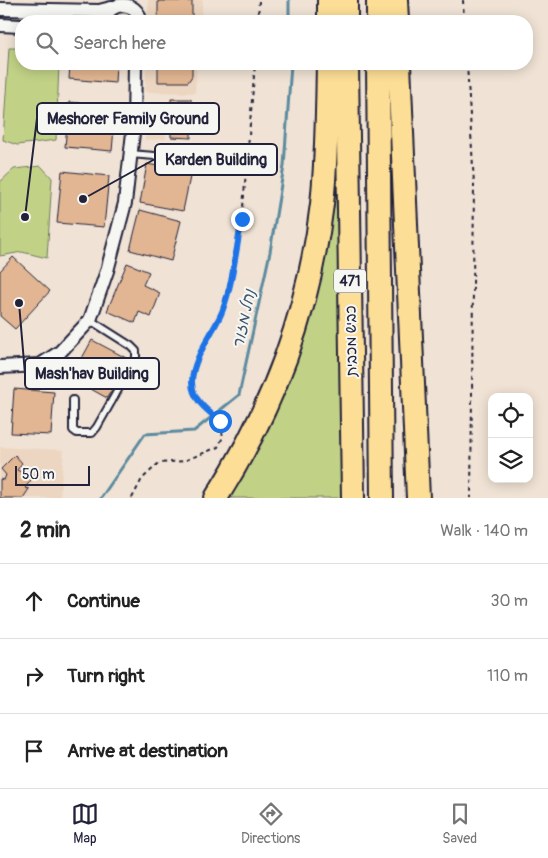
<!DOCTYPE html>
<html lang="en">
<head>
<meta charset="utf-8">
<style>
  body { margin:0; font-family:Pangolin,"Playpen Sans Hebrew",sans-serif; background:#f2f2f2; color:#222 }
  .controls { position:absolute; right:15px; bottom:15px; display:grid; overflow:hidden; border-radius:10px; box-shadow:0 2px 12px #0003 }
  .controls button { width:45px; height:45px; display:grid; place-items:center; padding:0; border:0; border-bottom:1px solid #e0e0e0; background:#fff; color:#222; font:25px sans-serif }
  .scale { position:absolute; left:15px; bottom:12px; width:75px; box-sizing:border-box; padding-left:5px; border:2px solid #22223b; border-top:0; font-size:14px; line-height:18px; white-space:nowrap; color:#22223b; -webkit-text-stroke:4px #f6f6f2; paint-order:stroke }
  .stop { position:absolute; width:15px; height:15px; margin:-11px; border:4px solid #1a73e8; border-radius:50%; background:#fff }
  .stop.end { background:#1a73e8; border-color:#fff; box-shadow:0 1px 5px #0008 }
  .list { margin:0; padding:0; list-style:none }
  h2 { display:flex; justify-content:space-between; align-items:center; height:65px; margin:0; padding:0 20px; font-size:21px }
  h2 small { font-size:16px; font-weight:400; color:#767676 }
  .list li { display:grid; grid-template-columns:32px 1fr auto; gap:15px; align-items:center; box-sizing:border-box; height:75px; padding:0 20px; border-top:1px solid #e0e0e0 }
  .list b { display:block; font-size:19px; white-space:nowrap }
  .list em { font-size:16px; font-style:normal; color:#767676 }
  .icon { flex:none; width:28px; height:28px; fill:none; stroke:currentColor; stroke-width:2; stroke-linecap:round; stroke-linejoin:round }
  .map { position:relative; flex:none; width:548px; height:498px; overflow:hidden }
  .search { position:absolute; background:#fff; box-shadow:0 2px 12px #0003; left:15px; right:15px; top:15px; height:55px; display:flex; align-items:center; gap:12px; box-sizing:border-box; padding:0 18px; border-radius:20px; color:#767676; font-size:19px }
  .sheet { height:290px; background:#fff }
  nav { display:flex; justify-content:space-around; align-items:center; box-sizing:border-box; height:70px; border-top:1px solid #e0e0e0; background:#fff; font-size:14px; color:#767676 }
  nav a { display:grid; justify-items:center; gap:2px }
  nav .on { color:#22223b }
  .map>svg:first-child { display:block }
  .built { fill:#ecd6c1 }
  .green { fill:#c1d286; stroke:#727a60 }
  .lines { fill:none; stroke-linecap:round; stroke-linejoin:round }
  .stream { stroke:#5c8a9f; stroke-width:3 }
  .building { fill:#e2b692; stroke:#22223b }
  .service-casing { stroke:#22223b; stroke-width:10 }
  .minor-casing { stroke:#22223b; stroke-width:16 }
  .motorway-casing { stroke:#22223b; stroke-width:26 }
  .path { stroke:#22223b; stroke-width:2; stroke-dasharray:4 4; stroke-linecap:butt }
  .service { stroke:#f6f6f2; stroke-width:6 }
  .minor { stroke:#f6f6f2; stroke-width:12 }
  .motorway { stroke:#fdde96; stroke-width:22 }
  .route { stroke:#1a73e8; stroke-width:6 }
  .labels { text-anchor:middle; stroke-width:4; stroke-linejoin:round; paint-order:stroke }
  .shield { fill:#f6f6f2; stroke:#626272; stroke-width:1 }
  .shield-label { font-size:14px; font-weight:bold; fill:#22223b }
  .street-label { font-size:15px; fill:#22223b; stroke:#f6f6f2 }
  .water-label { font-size:16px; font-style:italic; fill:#3f566d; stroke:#f6f6f2 }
  .leader { fill:none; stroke:#22223b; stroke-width:2 }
  .callout-dot { fill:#22223b; stroke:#f6f6f2; stroke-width:2 }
  .callout { fill:#f6f6f2; stroke:#22223b; stroke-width:2 }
  .callout-label { font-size:16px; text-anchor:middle; font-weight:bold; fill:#22223b }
</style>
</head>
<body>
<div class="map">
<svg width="548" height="498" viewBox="0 0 548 498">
  <rect width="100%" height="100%" fill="#f0e3d5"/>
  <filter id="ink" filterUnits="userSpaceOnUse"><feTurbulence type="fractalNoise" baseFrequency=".02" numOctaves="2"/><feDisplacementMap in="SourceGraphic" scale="10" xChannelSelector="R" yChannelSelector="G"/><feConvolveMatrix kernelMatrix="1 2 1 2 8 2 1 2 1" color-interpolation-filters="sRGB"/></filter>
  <g filter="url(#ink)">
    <g class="built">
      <polygon points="148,0 203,0 201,21 148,21"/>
      <polygon points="146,64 197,64 195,93 145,92"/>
      <polygon points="166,109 166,139 145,140 146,117 158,126 149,113"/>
      <polygon points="0,447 64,450 60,498 0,498"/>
    </g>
    <g class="green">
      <polygon points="9,48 21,48 21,64 59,64 56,140 17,145 3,140"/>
      <polygon points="345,150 343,498 224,498 247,458 332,162"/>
      <polygon points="41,166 52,178 47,258 22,252 0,256 0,182 14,169"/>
    </g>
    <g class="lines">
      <g class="stream">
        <polyline points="289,0 289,21"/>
        <polyline points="101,498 145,434 194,431 239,395 270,252 284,166 291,64"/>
      </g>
    </g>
    <g class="building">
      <rect x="158" y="1" width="34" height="20"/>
      <polygon points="70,64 116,64 115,83 69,79"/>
      <polygon points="158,64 192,64 192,76 188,82 158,82"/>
      <polygon points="171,99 191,99 191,138 171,137"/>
      <polygon points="69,102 116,106 112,151 65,147"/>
      <polygon points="147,164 191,172 183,211 140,203"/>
      <polygon points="62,171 109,176 104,227 57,223"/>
      <polygon points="140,210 181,221 171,261 130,250"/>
      <polygon points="13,257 50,291 15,329 0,316 0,271"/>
      <polygon points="127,263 149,272 143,285 160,293 151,317 139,312 135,323 107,311"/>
      <polygon points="92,340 128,359 107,398 71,378"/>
      <polygon points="14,389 54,392 51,435 11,433"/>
      <polygon points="15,455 22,463 17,470 25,474 27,471 34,476 25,488 29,489 23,498 0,498 0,479 4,480 6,475 1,469"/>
    </g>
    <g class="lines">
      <g class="service-casing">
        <g id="service">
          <polyline points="130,154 192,159"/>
          <polyline points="73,400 73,430 77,433 92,433 97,427 136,358 136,351 131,346 90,320"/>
        </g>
      </g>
      <g class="minor-casing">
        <g id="minor">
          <polyline points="0,9 99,11 111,8"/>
          <path d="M 105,21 C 108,0 138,0 140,21"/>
          <polyline points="0,25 21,26"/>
          <polyline points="0,367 40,365 60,352 90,320 107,271 125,203 134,124 135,64"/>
        </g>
      </g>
      <g class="motorway-casing">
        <g id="motorway">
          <polyline points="346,0 346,21"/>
          <polyline points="378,0 378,21"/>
          <polyline points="396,0 397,21"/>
          <polyline points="329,21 329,0"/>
          <polyline points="347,64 353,498"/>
          <polyline points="378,64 382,498"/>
          <polyline points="399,64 418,498"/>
          <path d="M 216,498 C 274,406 309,312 322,204 C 327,158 327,111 328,64"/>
        </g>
      </g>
      <g class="path">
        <polyline points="463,0 464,21"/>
        <polyline points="258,21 259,0"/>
        <polyline points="467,64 474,184 471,498"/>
        <polyline points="132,498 142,479 159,463 184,461 218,447 223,437 220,421 203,406 194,394 192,382 196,363 222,311 232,272 242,219 255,64"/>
      </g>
      <use href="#service" class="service"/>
      <use href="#minor" class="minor"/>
      <use href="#motorway" class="motorway"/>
    </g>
  </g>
  <g class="lines" filter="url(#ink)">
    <path class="route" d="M 220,421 C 208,411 192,400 192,382 C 192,359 213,333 222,312 C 233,283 236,249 242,219"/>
  </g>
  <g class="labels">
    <rect class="shield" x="334" y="269.5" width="32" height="23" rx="4"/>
    <g class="shield-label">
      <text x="350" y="286">471</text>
    </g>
    <g class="street-label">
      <text transform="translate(351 341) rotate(-91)" y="5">כביש מכבית</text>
    </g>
    <g class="water-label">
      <text transform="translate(243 319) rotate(-78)" y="6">נחל מזור</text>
    </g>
  </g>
  <path class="leader" d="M25 217L37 118M83 199L155 159M19 303L25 374"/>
  <g class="callout-dot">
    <circle cx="25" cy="217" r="5"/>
    <circle cx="83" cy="199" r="5"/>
    <circle cx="19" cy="303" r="5"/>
  </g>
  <g class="callout">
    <rect x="37" y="103" width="182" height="31" rx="5"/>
    <rect x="155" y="144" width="122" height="31" rx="5"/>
    <rect x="25" y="358" width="134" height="31" rx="5"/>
  </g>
  <g class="callout-label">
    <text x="128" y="124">Meshorer Family Ground</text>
    <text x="216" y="165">Karden Building</text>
    <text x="92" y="379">Mash'hav Building</text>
  </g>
</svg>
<div class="controls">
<button><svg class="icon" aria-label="locate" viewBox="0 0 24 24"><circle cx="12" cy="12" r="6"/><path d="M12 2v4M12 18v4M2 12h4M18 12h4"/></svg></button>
<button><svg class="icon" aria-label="layers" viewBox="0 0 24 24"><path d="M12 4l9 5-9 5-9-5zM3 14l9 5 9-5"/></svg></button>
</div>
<div class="scale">50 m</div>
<div class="stop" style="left:220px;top:421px"></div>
<div class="stop end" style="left:242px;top:219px"></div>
<div class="search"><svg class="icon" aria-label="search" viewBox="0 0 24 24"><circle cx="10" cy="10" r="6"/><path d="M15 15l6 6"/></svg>Search here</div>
</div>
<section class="sheet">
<h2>2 min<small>Walk · 140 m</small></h2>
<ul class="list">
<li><svg class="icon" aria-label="ahead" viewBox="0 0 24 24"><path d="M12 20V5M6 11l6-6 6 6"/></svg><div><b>Continue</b></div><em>30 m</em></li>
<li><svg class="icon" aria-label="right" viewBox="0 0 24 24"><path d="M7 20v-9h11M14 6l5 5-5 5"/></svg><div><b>Turn right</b></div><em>110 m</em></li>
<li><svg class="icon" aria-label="arrive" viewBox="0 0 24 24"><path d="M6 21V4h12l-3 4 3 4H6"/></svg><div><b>Arrive at destination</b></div></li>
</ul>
</section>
<nav>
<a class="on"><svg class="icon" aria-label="map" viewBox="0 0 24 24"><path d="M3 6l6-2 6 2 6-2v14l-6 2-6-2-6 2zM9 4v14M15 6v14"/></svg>Map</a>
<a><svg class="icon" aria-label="directions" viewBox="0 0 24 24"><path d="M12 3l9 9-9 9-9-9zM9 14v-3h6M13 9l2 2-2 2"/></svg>Directions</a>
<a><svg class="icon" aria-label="saved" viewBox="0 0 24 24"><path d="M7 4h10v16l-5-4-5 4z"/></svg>Saved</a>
</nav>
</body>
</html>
